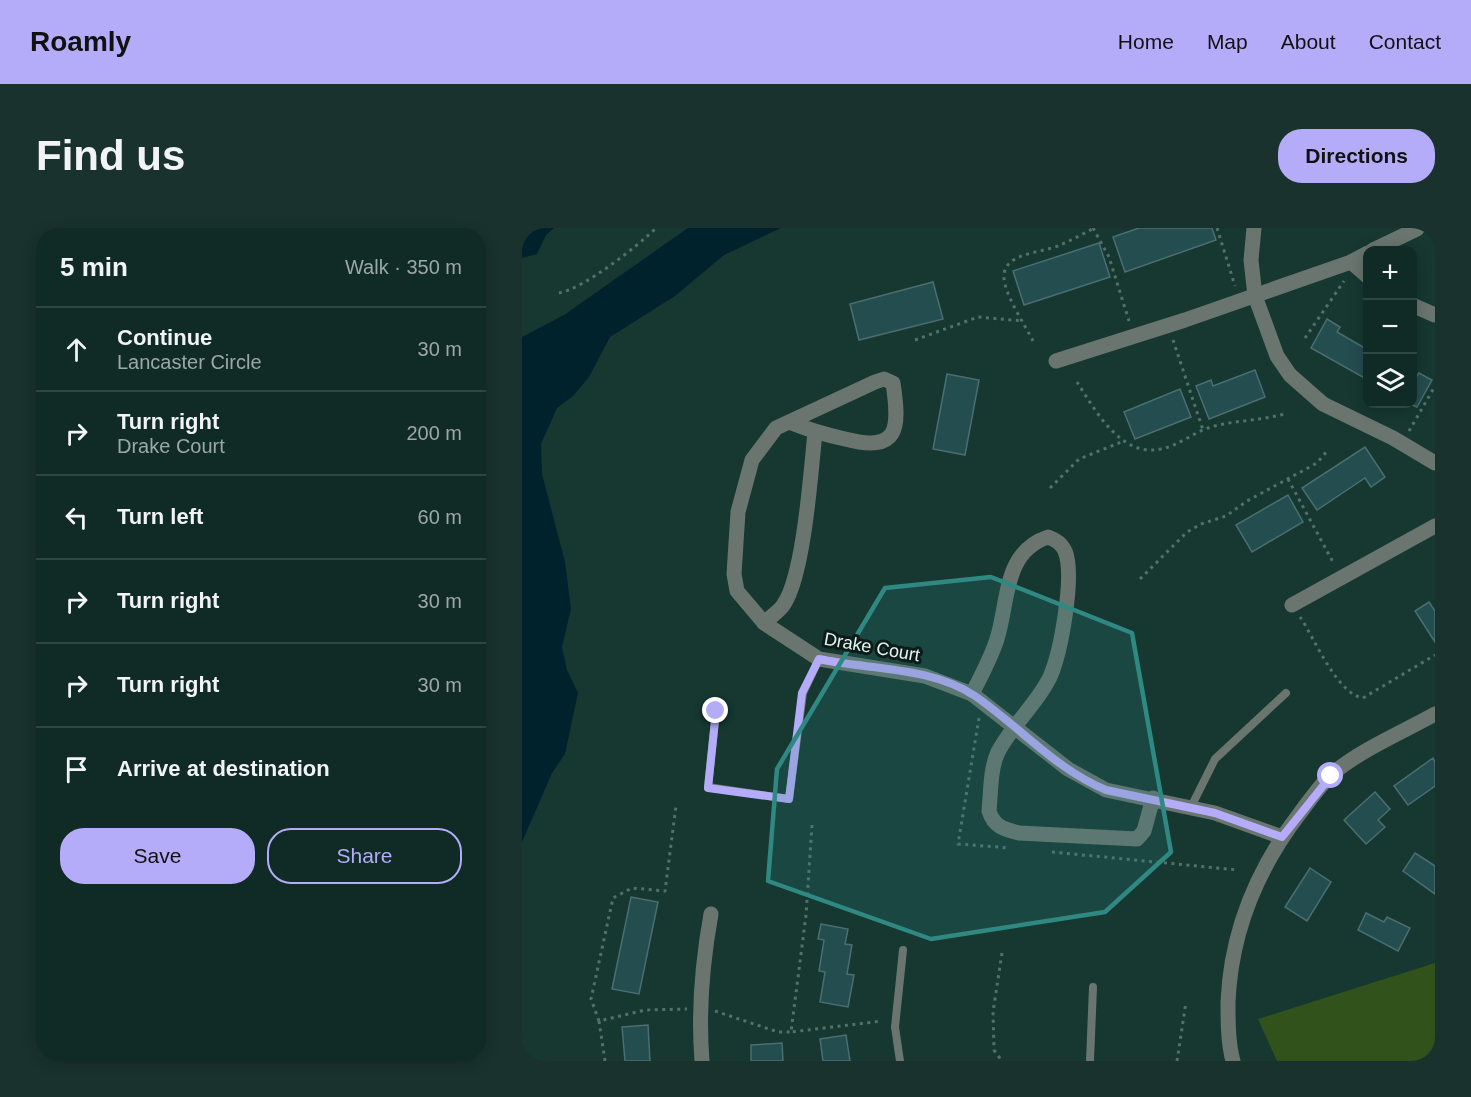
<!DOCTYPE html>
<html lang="en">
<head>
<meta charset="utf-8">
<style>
  body { margin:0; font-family:Arial,sans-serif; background:#19322d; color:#f1f3f6 }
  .controls { position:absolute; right:18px; top:18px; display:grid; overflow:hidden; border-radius:12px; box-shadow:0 3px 15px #0003 }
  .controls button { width:54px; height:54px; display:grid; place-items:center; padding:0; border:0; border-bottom:2px solid #304642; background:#102a25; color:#f1f3f6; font:30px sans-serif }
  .stop { position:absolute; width:18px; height:18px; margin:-14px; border:4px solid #b4acf9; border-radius:50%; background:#fff }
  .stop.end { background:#b4acf9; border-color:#fff; box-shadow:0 2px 6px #0008 }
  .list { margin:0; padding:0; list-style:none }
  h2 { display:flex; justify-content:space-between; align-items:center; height:78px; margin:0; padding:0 24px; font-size:26px }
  h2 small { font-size:20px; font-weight:400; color:#9ca7a7 }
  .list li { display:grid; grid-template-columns:39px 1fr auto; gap:18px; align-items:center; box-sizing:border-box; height:84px; padding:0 24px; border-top:2px solid #304642 }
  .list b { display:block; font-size:22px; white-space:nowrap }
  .list p { margin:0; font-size:20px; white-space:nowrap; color:#9ca7a7 }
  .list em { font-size:20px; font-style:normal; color:#9ca7a7 }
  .actions { display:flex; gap:12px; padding:18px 24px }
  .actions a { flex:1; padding:14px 0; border:2px solid #b4acf9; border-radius:24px; text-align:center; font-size:21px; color:#b4acf9 }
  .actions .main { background:#b4acf9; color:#111 }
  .icon { flex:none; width:33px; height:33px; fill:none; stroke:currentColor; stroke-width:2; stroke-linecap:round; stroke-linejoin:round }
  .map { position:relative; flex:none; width:913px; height:833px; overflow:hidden; border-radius:24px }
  header { display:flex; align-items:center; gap:36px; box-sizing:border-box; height:84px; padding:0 30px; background:#b4acf9; color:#111 }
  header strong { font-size:28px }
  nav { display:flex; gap:33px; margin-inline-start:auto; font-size:21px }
  .intro { display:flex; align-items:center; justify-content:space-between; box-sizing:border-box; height:144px; padding:0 36px }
  h1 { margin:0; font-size:42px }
  .button { padding:15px 27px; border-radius:24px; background:#b4acf9; color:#111; font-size:21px; font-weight:700 }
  main { display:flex; gap:36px; padding:0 36px }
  aside { flex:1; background:#102a25; border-radius:24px; box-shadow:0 3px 15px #0003 }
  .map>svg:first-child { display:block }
  .green { fill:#31521b }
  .water { fill:#00222d }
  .building { fill:#244d50; stroke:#4a6e71; stroke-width:1.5 }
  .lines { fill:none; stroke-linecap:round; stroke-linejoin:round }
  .path { stroke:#53716a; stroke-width:3; stroke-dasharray:3 4.5; stroke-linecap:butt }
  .lane { stroke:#69756e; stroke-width:8 }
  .street { stroke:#69756e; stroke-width:15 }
  .route { stroke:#b4acf9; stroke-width:8 }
  .marked { fill:#2f8982; fill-opacity:0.2; stroke:#2f8982; stroke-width:4.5; stroke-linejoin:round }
  .labels { text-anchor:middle; stroke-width:6; stroke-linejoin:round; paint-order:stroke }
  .street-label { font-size:18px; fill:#e2f5f0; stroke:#0e1c19 }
</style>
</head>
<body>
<header>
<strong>Roamly</strong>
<nav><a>Home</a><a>Map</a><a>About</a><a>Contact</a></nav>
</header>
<div class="intro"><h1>Find us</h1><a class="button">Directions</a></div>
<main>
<aside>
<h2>5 min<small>Walk · 350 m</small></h2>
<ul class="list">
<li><svg class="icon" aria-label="ahead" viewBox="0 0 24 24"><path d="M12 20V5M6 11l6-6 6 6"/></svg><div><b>Continue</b><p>Lancaster Circle</p></div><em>30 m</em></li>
<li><svg class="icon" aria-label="right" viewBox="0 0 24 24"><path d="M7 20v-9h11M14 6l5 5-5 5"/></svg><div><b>Turn right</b><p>Drake Court</p></div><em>200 m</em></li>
<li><svg class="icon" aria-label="left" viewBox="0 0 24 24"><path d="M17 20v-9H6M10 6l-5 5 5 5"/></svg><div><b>Turn left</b></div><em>60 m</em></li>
<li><svg class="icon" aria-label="right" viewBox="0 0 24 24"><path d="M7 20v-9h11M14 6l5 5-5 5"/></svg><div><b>Turn right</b></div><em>30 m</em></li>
<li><svg class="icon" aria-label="right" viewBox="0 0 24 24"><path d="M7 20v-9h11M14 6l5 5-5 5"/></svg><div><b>Turn right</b></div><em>30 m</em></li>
<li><svg class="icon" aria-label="arrive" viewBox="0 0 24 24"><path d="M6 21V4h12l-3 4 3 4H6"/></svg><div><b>Arrive at destination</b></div></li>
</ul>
<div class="actions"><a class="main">Save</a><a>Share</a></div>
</aside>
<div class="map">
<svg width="913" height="833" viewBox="0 0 913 833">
  <rect width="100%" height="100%" fill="#163831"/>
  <polygon class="green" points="913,735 913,833 755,833 736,791"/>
  <g class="water">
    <polygon points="0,0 32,0 24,7 15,26 0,30"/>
    <polygon points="166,0 259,0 202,27 153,68 88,109 67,149 51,168 35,180 19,216 20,246 43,334 49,381 40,419 45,442 56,465 43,526 30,545 0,614 0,109 42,87"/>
  </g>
  <g class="building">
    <polygon points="617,0 690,0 694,12 603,44 591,9"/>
    <polygon points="577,15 588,49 502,77 491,43"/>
    <polygon points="411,54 421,91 337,112 328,76"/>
    <polygon points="805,91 818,99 815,104 846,122 846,152 789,120"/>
    <polygon points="733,142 743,169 687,191 674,158 689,152 691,158"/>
    <polygon points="897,145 910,152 895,179 888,176 890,176 890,147 894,149"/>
    <polygon points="425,146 457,152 443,227 411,221"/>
    <polygon points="658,161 669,189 613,211 602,184"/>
    <polygon points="843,219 863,249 849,259 843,250 795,282 780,260"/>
    <polygon points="766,267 781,294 730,324 714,297"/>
    <polygon points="907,374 913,383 913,414 893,383"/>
    <polygon points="911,530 913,534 913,558 886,577 872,558"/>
    <polygon points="853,564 868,581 856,592 863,599 844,616 822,592"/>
    <polygon points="893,625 913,638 913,666 881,643"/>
    <polygon points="788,640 809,654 785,693 763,679"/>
    <polygon points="109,669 136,674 117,766 90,761"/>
    <polygon points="844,685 862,694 865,689 888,700 876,723 836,702"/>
    <polygon points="299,696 326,701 323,716 330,717 325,746 332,747 326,779 298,774 303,744 297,743 302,712 296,711"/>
    <polygon points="126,797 128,833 103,833 100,799"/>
    <polygon points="324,807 328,833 301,833 298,811"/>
    <polygon points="260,815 261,833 229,833 229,817"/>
  </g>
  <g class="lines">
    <g class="path">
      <polyline points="571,0 587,29 607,93"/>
      <polyline points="695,0 713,58"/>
      <path d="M 37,65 C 61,61 116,18 134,0"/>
      <polyline points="783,110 822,53"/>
      <polyline points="393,112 456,89 501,93"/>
      <polyline points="651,112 681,202"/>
      <path d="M 511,113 C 503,97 482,66 482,49 C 481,24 522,25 538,17 C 550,12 561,6 572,0"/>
      <path d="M 555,154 C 573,182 599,230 639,221 C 656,218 672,204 689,199 C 713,192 738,193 762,186"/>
      <polyline points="887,203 913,158"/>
      <polyline points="766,251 812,336"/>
      <polyline points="528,260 557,231 602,213"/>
      <polyline points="618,351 665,304 679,296 704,288 725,273 795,235 806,222"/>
      <path d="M 778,389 C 793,411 815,466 841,470 L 913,427"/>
      <polyline points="457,490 436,616 488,620"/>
      <polyline points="290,597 284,687 269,804 360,793"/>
      <polyline points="530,624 716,642"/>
      <polyline points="480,725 471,784 472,822 480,833"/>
      <polyline points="193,783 256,804 269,804"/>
      <polyline points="77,793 69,771 91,670 110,660 143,663 154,578"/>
      <polyline points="83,833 77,793 123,782 165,781"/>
      <polyline points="655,833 664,774"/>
    </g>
    <g class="lane">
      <polyline points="194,483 186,559 267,571 281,465 297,431"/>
      <polyline points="669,579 693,531 764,465"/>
      <polyline points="378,833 373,799 381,722"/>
      <polyline points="568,833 571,759"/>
    </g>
    <g class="street">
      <polyline points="732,0 729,32 733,68 755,128 768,147 801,176 871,210 913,235"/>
      <polyline points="851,22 895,1"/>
      <polyline points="829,34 846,49"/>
      <polyline points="890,77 913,87"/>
      <polyline points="534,133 663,92 829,34 846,25"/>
      <path d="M 270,195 C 287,202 305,207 323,211 C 377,225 378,201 371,155 L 362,151 L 353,154 L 254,200 L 230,232 L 216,284 L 212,346 L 215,363 L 242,395 L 297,431 L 403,448 L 450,466 L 546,541 L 584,562 L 693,585 L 760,609"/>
      <polyline points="770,377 913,298"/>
      <path d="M 242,395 C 248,389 258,383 262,376 C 282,346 289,243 293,204"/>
      <path d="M 450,466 C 459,448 469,430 475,411 C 487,373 481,324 526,309 C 534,312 539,315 543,323 C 553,347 539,424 528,449 C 515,476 490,497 476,524 C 468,541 469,564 467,583 C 472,599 482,601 497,605 L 615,611 L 622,603 L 631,570"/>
      <path d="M 180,833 C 176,783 180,736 189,686"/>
      <path d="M 711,833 C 706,815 706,793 706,774 C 709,703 735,641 778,585 C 788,572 798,557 810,546 C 840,521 879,505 913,486"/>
    </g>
  </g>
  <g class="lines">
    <path class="route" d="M 194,483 L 186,560 L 267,571 L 280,465 L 297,431 C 347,442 408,438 453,468 C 497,498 533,541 584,562 L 693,585 L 760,609 L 809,548"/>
  </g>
  <path class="marked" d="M 469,349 L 610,405 L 649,624 L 583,684 L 409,711 L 246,653 L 255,541 L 363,360 Z"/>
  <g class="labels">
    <g class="street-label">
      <text transform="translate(350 419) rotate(10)" y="6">Drake Court</text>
    </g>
  </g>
</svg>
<div class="controls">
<button>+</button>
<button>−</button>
<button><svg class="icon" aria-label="layers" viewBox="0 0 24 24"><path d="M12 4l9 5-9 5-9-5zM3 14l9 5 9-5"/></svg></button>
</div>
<div class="stop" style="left:809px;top:548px"></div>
<div class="stop end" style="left:194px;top:483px"></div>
</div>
</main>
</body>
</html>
